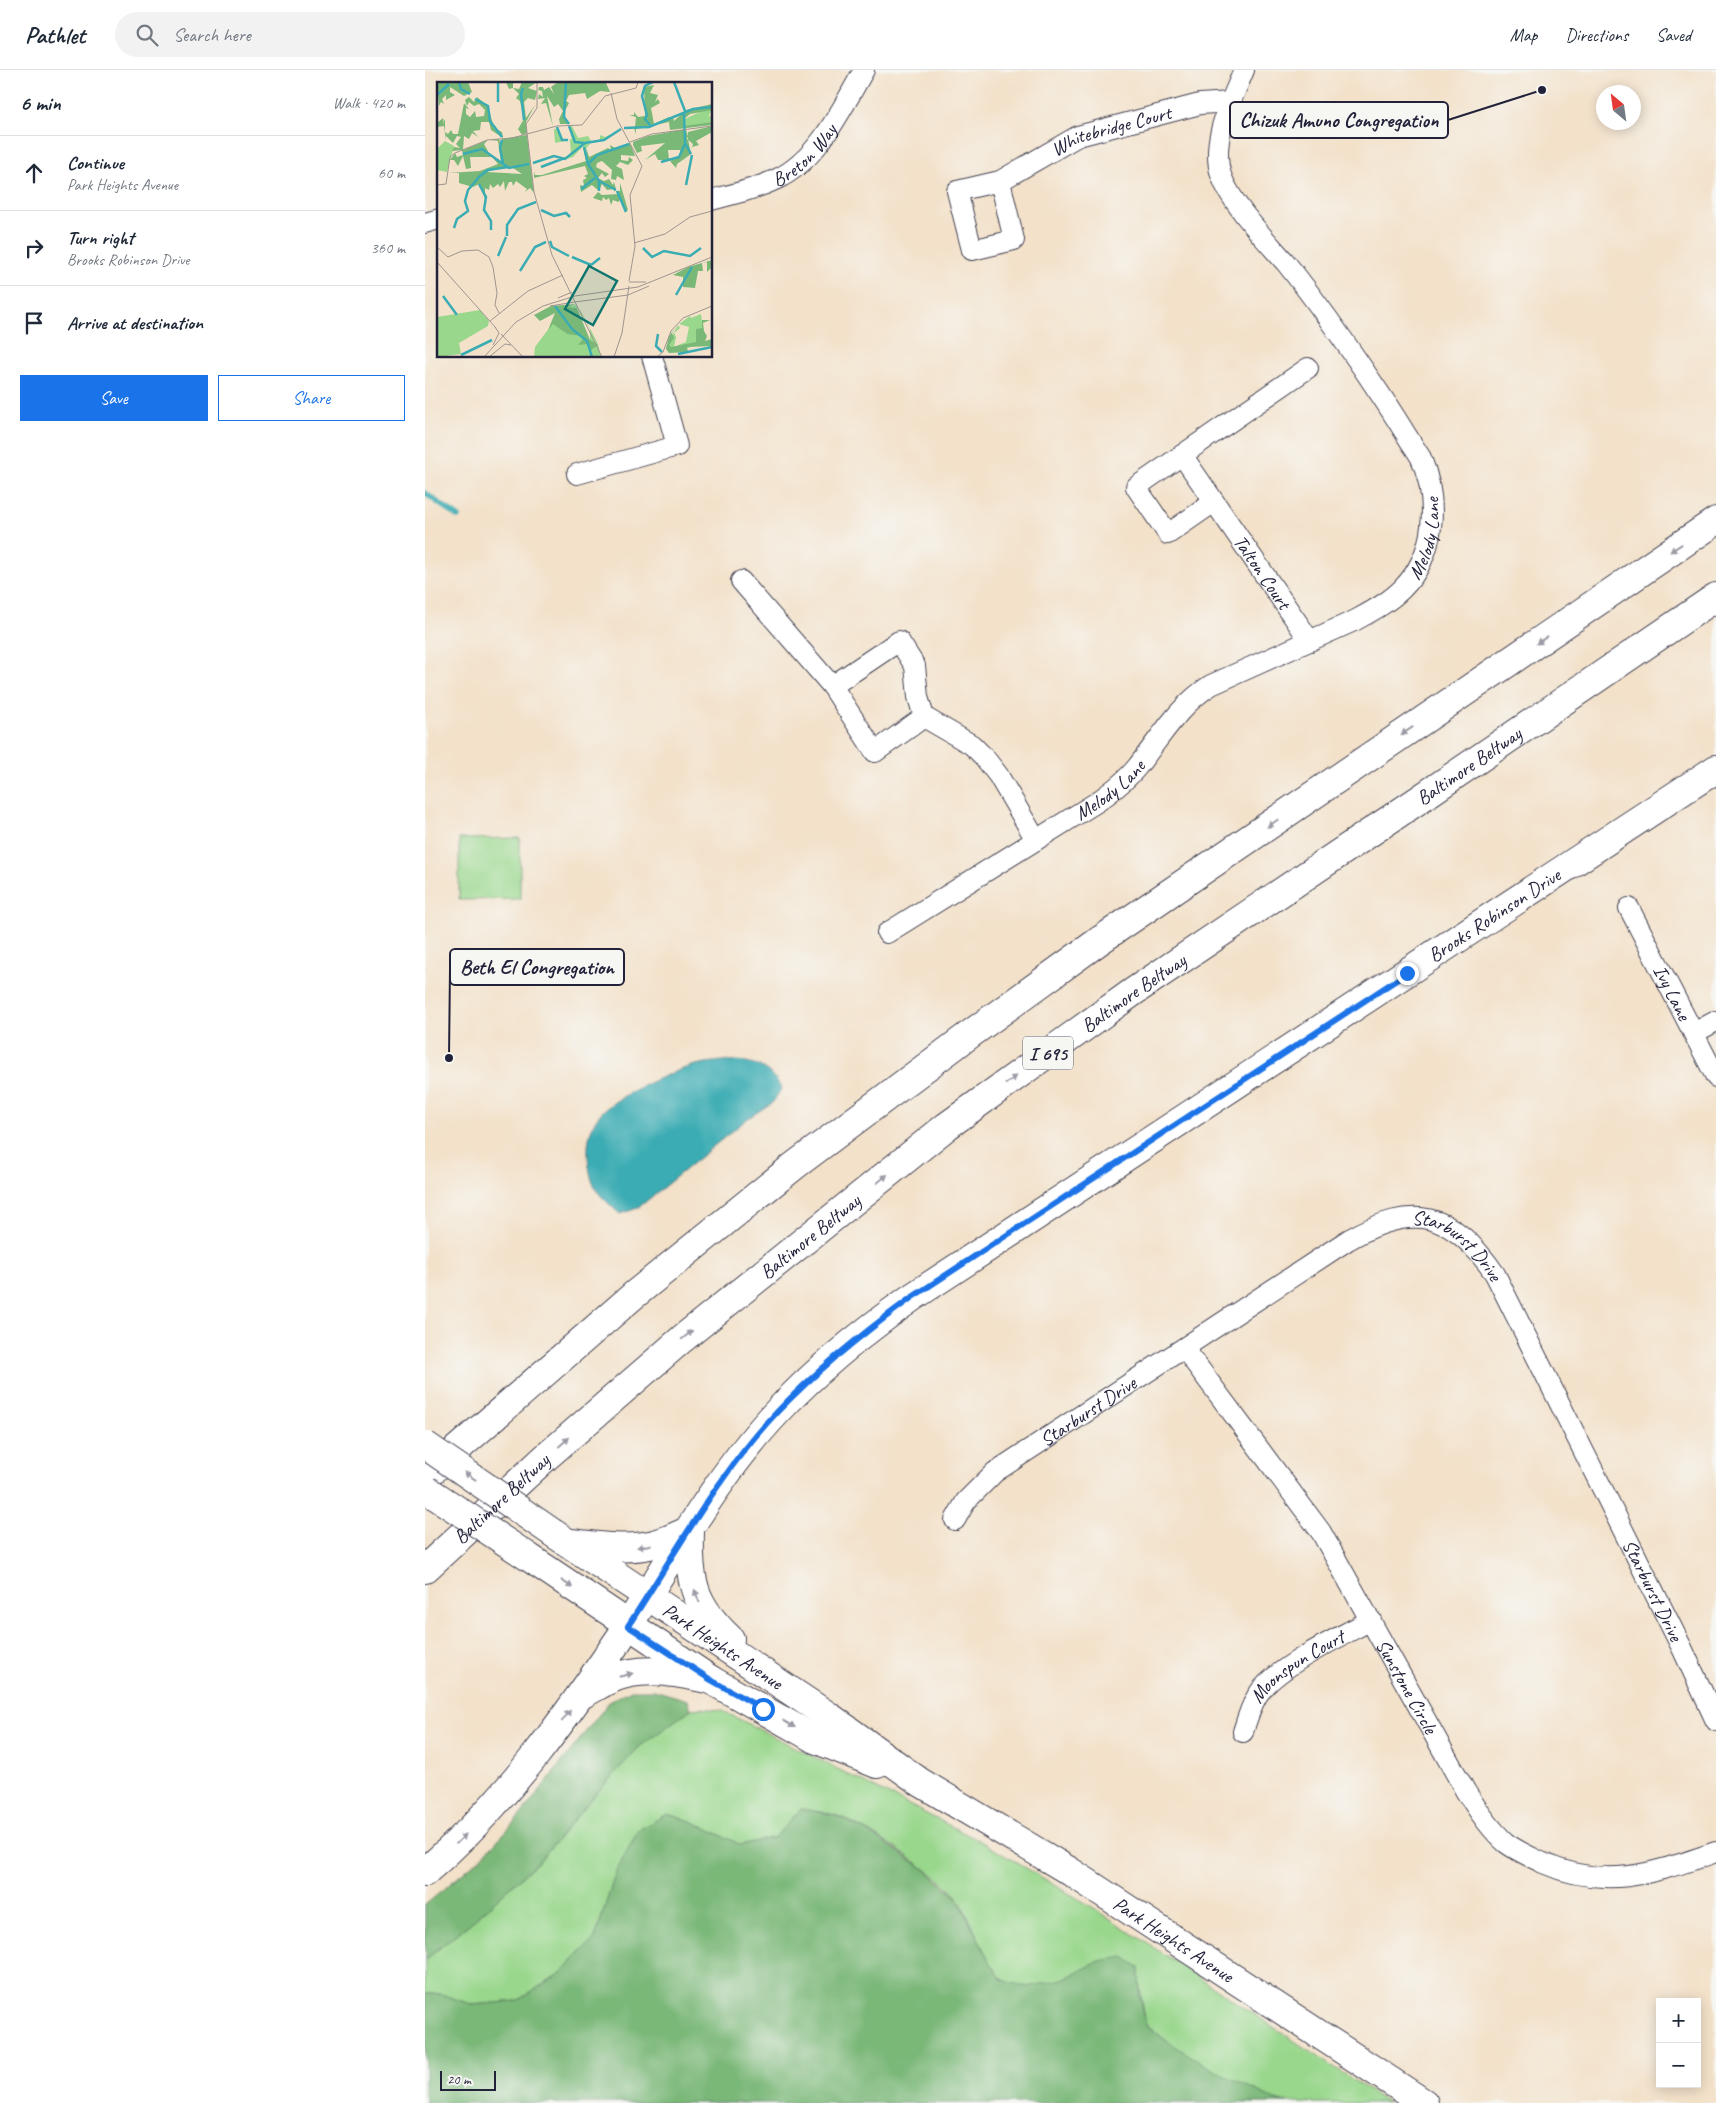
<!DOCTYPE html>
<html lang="en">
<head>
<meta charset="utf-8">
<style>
  body { margin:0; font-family:Caveat,sans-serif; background:#f2f2f3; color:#1f2937 }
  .controls { position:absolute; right:15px; bottom:15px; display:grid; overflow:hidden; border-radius:0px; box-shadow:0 2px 12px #0003 }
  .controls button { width:45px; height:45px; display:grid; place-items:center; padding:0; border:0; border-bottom:1px solid #e0e1e3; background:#fff; color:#1f2937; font:25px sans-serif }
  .compass { position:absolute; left:1171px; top:15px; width:45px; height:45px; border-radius:50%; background:#fff; box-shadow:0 2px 12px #0003; rotate:331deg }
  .scale { position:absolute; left:15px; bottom:12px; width:56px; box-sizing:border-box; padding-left:5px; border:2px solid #22223b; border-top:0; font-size:14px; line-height:18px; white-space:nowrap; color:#22223b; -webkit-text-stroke:4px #f6f6f2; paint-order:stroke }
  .stop { position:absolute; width:15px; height:15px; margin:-11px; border:4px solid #1a73e8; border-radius:50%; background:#fff }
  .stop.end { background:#1a73e8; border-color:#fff; box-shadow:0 1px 5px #0008 }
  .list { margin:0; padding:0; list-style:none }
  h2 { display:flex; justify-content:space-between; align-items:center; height:65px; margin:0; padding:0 20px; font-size:21px }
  h2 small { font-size:16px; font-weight:400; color:#747a83 }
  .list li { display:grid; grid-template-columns:32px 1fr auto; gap:15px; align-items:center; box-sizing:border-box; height:75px; padding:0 20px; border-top:1px solid #e0e1e3 }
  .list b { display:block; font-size:19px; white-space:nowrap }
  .list p { margin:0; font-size:16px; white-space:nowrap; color:#747a83 }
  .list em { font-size:16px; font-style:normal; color:#747a83 }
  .actions { display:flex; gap:10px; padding:15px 20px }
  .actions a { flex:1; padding:11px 0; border:1px solid #1a73e8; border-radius:0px; text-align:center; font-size:18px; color:#1a73e8 }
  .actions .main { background:#1a73e8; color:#fff }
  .icon { flex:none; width:28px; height:28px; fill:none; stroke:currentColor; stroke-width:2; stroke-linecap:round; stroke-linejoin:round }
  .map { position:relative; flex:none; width:1291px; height:2033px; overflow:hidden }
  header { display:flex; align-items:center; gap:30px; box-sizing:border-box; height:70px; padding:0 25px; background:#fff; border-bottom:1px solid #e0e1e3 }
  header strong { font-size:24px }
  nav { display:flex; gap:28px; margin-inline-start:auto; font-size:18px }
  .search { width:350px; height:45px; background:#f2f2f3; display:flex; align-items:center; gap:12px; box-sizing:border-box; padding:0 18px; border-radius:28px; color:#747a83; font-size:19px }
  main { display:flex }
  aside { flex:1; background:#fff }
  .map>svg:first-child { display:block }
  .green { fill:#99d78c; stroke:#5e7c64 }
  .forest { fill:#7ab878; stroke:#4e6d5a }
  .water { fill:#3aacb3; stroke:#2e6777 }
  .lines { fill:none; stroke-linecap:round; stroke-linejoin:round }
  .stream { stroke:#3aacb3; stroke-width:5.5 }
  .street-casing { stroke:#413f50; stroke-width:22 }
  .secondary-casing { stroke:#413f50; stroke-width:30 }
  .highway-casing { stroke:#413f50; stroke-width:30 }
  .street { stroke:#fff; stroke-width:20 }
  .secondary { stroke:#fff; stroke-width:28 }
  .highway { stroke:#fff; stroke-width:28 }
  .secondary-bridge-casing { stroke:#413f50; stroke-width:30; stroke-linecap:butt }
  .secondary-bridge { stroke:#fff; stroke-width:28 }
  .oneway { fill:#9c9ca7 }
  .route { stroke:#1a73e8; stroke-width:6 }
  .labels { text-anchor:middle; stroke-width:4; stroke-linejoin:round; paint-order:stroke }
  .shield { fill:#f6f6f2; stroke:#626272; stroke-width:1 }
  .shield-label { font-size:19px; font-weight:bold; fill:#22223b }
  .street-label { font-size:20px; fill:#22223b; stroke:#f6f6f2 }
  .inset-river { fill:none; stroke:#3aacb3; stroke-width:2.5 }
  .inset-road { fill:none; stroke:#9f9590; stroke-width:1 }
  .view { fill:#0f766e; fill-opacity:0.15; stroke:#0f766e; stroke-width:2.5 }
  .inset-edge { fill:none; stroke:#22223b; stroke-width:2.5 }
  .leader { fill:none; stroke:#22223b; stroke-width:2 }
  .callout-dot { fill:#22223b; stroke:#f6f6f2; stroke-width:2 }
  .callout { fill:#f6f6f2; stroke:#22223b; stroke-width:2 }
  .callout-label { font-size:21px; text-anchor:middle; font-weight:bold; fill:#22223b }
</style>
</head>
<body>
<header>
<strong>Pathlet</strong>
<div class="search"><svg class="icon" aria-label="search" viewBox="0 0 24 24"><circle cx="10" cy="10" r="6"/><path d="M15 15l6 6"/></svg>Search here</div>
<nav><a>Map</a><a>Directions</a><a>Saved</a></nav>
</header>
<main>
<aside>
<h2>6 min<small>Walk · 420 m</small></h2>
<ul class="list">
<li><svg class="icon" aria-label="ahead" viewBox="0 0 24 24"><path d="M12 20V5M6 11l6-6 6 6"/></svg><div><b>Continue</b><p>Park Heights Avenue</p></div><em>60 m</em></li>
<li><svg class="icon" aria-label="right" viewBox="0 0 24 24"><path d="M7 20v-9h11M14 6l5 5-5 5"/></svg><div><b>Turn right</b><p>Brooks Robinson Drive</p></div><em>360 m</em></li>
<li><svg class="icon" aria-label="arrive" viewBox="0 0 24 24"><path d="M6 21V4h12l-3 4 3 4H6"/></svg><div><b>Arrive at destination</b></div></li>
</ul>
<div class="actions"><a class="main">Save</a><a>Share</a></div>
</aside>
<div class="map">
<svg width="1291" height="2033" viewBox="0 0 1291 2033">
  <rect width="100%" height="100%" fill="#f6f6f2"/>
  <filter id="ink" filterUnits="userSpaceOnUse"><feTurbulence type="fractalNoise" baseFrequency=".02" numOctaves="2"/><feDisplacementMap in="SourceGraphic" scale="10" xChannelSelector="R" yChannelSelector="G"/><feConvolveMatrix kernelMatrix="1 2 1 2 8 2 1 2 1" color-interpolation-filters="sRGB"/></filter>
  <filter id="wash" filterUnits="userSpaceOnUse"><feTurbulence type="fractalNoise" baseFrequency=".0096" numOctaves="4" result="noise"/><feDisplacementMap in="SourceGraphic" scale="20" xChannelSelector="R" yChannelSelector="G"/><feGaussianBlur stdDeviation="1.12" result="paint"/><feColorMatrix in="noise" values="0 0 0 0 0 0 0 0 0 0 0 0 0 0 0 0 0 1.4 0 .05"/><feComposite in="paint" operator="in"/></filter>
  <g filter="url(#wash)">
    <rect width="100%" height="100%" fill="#f3e1c9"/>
    <g class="green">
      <polygon points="95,768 95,829 34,830 34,769"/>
      <path d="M 277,1638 L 298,1641 L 555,1771 L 669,1838 L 963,2033 L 862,2033 L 853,2031 L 789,2001 L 743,1972 L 721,1954 L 715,1920 L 675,1891 C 647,1905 609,1928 579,1910 C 564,1902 545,1844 532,1827 C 516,1806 436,1753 410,1745 C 400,1742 387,1741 376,1739 L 350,1767 L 316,1775 L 266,1751 L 242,1744 L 191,1802 L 170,1868 L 137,1902 L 92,1931 L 48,1935 L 16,1924 L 0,1924 L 0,1890 L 49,1850 L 116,1789 L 169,1726 L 214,1677 L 266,1639 Z"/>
    </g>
    <g class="forest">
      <polygon points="206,1620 229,1620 263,1630 266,1639 214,1677 169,1726 116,1789 49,1850 0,1890 0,1835 56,1788 94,1747 184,1632"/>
      <polygon points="376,1739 410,1745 442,1761 498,1798 532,1827 564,1890 577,1910 602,1917 638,1909 675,1891 699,1887 714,1897 715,1926 721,1955 743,1972 789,2000 853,2031 862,2033 0,2033 0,1924 16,1924 48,1935 92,1931 137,1902 170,1868 191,1802 213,1760 242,1744 266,1751 316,1775 350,1767"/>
    </g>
    <path class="water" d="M 298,991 C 325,990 342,994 357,1018 L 348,1032 L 322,1049 L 213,1138 L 195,1144 C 172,1123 165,1118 163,1086 C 162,1070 166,1052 178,1041 C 196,1024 243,1003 267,996 C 277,993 288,992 298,991 Z"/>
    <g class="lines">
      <polyline class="stream" points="0,423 33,447"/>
    </g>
  </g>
  <g filter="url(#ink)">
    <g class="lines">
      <g class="street-casing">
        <g id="street">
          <path id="s1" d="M 575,111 L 589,170 L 547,180 L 532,121 L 575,111 L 653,66 L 775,34 L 806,32"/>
          <path id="s2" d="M 286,130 C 309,124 331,119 352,109 C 394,89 417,38 439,0"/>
          <polyline points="0,153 14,149"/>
          <path id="s3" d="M 883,298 L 757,385 L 885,571"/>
          <polyline points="757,385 711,417 743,464 789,432"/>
          <polyline points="152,404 252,376 227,286"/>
          <polyline points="316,511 407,616"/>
          <polyline points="499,647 493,627 490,596 474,571 407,616 450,682 499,647 547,675 559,687 573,705 611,770"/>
          <path id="s4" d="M 1204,838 L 1291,1007"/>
          <path id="s5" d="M 462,863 L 672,732 C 686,722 701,711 712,697 C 736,667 753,636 786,615 L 931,550 C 947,541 964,532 977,519 C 1011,485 1014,431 996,388 C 992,381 986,373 982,366 C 972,350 962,334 951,318 C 923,276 893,233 861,193 C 841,170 806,134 796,105 C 785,70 806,32 819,0"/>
          <polyline points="1269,963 1291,951"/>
          <path id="s6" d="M 759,1278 L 896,1462 L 1041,1722 C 1053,1740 1065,1759 1081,1773 C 1092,1781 1106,1787 1118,1793 C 1182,1821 1229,1803 1291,1782"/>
          <path id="s7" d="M 530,1450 L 541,1431 L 570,1402 L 923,1170 C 989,1132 1027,1142 1070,1204 L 1257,1578 L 1291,1651"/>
          <path id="s8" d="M 818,1662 C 822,1649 825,1638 832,1626 C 850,1597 915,1567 946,1550"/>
        </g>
      </g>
      <g class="secondary-casing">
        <g id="secondary">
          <path d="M 265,1460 C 264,1511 267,1533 305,1569"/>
          <path id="s9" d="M 128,1463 L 405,1647 L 495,1712 L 646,1802 L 999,2033"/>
          <path d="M 145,1473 C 175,1476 206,1482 236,1472 C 246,1469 255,1464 265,1460"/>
          <polyline points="102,1486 286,1610 390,1669 452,1694"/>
          <path id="s10" d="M 203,1556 C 249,1484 295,1402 353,1341 C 393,1298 438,1262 486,1228 L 1291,699"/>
        </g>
      </g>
      <g class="highway-casing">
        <g id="highway">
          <polyline points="0,1407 209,1225 369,1096 544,965 674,871 1291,451"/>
          <path id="s11" d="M 0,1499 L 121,1387 L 257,1269 L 522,1056 L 708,922 L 989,733 L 1291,527"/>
          <path d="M 158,1624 C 168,1619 177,1613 186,1609 C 218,1595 254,1603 286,1610"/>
          <path d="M 0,1802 C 84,1730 142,1646 203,1556"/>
        </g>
      </g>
      <use href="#street" class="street"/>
      <use href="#secondary" class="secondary"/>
      <use href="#highway" class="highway"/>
      <g class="secondary-bridge-casing">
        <g id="secondary-bridge">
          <polyline points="0,1375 128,1463"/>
          <polyline points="2,1420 102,1486"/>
        </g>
      </g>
      <use href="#secondary-bridge" class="secondary-bridge"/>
    </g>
    <defs><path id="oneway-solid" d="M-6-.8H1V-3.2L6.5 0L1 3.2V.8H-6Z" transform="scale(1.25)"/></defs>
    <g class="oneway">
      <use href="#oneway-solid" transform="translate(1251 478) rotate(146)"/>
      <use href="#oneway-solid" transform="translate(1117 570) rotate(146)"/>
      <use href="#oneway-solid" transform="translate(982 661) rotate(146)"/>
      <use href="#oneway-solid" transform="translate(848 753) rotate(145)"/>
      <use href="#oneway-solid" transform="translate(586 1010) rotate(-36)"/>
      <use href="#oneway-solid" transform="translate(457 1109) rotate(-39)"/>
      <use href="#oneway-solid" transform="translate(262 1265) rotate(-39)"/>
      <use href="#oneway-solid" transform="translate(139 1372) rotate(-41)"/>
      <use href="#oneway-solid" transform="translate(45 1406) rotate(-146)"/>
      <use href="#oneway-solid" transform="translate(219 1476) rotate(170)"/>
      <use href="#oneway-solid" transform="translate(142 1514) rotate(34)"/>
      <use href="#oneway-solid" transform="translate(272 1526) rotate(-111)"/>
      <use href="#oneway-solid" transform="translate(201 1605) rotate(-14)"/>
      <use href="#oneway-solid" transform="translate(141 1646) rotate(-53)"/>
      <use href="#oneway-solid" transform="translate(364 1654) rotate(30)"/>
      <use href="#oneway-solid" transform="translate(36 1769) rotate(-45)"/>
    </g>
  </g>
  <g class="lines" filter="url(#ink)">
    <path class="route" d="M 338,1639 L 286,1610 L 203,1556 C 250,1484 294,1403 353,1341 C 394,1298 438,1263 486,1228 L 982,903"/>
  </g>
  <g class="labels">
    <rect class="shield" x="598" y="966.5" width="50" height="33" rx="4"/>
    <g class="shield-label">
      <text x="623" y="990">I 695</text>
    </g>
    <g class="street-label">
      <text dy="7" stroke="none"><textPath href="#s1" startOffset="332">Whitebridge Court</textPath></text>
      <text dy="7" stroke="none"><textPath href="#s2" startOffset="106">Breton Way</textPath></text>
      <text dy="7" stroke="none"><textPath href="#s5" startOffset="684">Melody Lane</textPath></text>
      <text dy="7" stroke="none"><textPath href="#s3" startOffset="295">Talton Court</textPath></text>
      <text dy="7" stroke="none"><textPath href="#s11" startOffset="1319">Baltimore Beltway</textPath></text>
      <text dy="7" stroke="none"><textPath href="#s5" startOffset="265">Melody Lane</textPath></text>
      <text dy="7" stroke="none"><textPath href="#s10" startOffset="1135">Brooks Robinson Drive</textPath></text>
      <text dy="7" stroke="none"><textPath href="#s4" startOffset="95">Ivy Lane</textPath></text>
      <text dy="7" stroke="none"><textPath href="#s11" startOffset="914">Baltimore Beltway</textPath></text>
      <text dy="7" stroke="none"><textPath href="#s11" startOffset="509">Baltimore Beltway</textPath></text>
      <text dy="7" stroke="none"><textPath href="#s7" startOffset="609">Starburst Drive</textPath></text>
      <text dy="7" stroke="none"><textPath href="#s7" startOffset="174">Starburst Drive</textPath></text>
      <text dy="7" stroke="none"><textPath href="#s11" startOffset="104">Baltimore Beltway</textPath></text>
      <text dy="7" stroke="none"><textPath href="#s7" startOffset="1012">Starburst Drive</textPath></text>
      <text dy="7" stroke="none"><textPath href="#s9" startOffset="204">Park Heights Avenue</textPath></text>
      <text dy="7" stroke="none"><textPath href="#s8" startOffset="89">Moonspun Court</textPath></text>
      <text dy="7" stroke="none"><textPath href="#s6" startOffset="406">Sunstone Circle</textPath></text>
      <text dy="7" stroke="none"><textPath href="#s9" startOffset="742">Park Heights Avenue</textPath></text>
    </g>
  </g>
  <g transform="translate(12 12)">
    <rect width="275" height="275" fill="#f3e1c9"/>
    <path d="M 267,28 L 275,28 L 271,35 L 275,33 L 275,40 L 247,45 L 248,37 ZM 135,44 L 141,56 L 151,54 L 154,59 L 145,61 L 152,62 L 163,57 L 163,53 L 168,55 L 185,47 L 167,58 L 154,61 L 149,66 L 150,73 L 146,64 L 136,75 L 126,78 L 118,74 L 103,80 L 115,73 L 126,76 L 134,72 L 133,58 L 118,61 L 117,47 L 121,47 L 126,57 L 131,58 L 135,57 L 132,45 ZM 8,59 L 17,64 L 10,90 L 0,88 L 0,67 ZM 139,223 L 145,231 L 161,262 L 164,275 L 97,275 L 98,265 L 116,241 L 130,252 L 136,249 L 145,254 L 154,266 L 158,264 L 153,258 L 153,247 L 141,226 L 127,225 ZM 43,228 L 52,239 L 51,244 L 22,261 L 24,272 L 0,275 L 0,235 ZM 264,232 L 268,261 L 240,269 L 229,265 L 241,243 L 243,246 L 237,251 L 239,255 L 237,265 L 249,260 L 252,245 L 242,242 L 253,234 L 254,236 Z" fill="#99d78c"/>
    <path d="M 0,0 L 31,0 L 35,10 L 27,14 L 13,5 L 13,10 L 18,13 L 9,18 L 9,13 L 5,17 L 7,22 L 4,20 L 2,24 ZM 69,0 L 76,0 L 76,6 L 82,7 L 85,0 L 100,0 L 91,6 L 100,9 L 98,18 L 91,16 L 87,20 L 89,36 L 98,23 L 89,40 L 90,51 L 85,53 L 81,47 L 87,37 L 83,19 L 79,16 L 82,12 L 76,6 L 72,7 ZM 121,0 L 169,1 L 173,10 L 163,9 L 150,17 L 148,11 L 132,13 L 129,19 L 132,21 L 127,31 L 131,42 L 123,42 L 122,37 L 126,29 L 121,22 L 117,25 L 110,14 L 116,44 L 109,21 L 104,22 L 108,16 L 101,17 L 102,12 L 106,15 L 105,9 L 101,8 L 102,5 L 106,5 L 107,8 L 112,5 L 117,12 L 114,5 ZM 217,3 L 213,11 L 221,13 L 218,20 L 221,17 L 223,21 L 214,26 L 217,42 L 232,35 L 236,35 L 237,39 L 249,28 L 275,22 L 275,28 L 253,32 L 247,37 L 247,44 L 275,40 L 275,43 L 233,48 L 232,40 L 199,47 L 199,52 L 197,46 L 185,47 L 198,45 L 199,35 L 192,33 L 197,33 L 197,30 L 201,35 L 208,34 L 207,5 ZM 32,15 L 37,20 L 40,15 L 51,24 L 57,46 L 65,50 L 66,56 L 54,48 L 52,40 L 44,40 L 43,48 L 36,49 L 41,55 L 35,51 L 32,57 L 27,54 L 26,68 L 51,58 L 47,62 L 52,71 L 64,80 L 61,59 L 53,58 L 62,57 L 64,62 L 65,57 L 90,53 L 97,111 L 93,106 L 88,110 L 90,107 L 79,99 L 76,104 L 75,100 L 72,100 L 68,109 L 67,99 L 63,105 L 61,102 L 56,106 L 53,102 L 52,108 L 48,106 L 48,117 L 42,102 L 36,105 L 22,101 L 22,91 L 11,91 L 43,89 L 61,82 L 55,75 L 33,75 L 34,86 L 29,87 L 26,74 L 21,84 L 17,78 L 13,78 L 18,71 L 20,75 L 26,73 L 25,68 L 15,69 L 17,65 L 23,66 L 19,62 L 24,55 L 20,54 L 16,61 L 9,54 L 9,58 L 7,44 L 0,45 L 0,41 L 6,36 L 7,43 L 7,39 L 8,37 L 8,50 L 11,52 L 14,48 L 16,52 L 21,52 L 27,21 L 32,27 L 29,26 L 29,32 L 33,35 L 38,29 L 39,35 L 47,34 L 48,28 L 42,22 L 37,24 L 32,20 L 30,24 L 28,18 ZM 76,86 L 85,92 L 49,90 L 63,86 ZM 275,44 L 275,50 L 259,59 L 262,63 L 255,65 L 254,69 L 256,62 L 250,57 L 251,50 ZM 249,47 L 254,72 L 240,82 L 239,86 L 233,79 L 244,73 L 243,68 L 231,68 L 232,78 L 221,78 L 218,72 L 208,78 L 228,61 L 204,64 L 205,69 L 200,71 L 196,63 L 196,60 L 211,54 ZM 193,61 L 198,74 L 184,73 L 184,78 L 191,79 L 192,75 L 196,78 L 191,83 L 183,80 L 179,84 L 185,87 L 187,98 L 180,94 L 179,98 L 174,97 L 175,88 L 165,79 L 160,81 L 159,85 L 172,92 L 168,95 L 165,91 L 161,96 L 167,99 L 172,97 L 176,103 L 177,100 L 179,107 L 177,110 L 177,107 L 170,108 L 165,102 L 162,109 L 155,103 L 144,110 L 143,103 L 147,104 L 146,98 L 150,96 L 147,94 L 151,92 L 148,84 L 97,96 L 97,90 L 98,93 L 105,93 L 149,79 L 146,65 L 150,73 L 149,65 L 152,75 L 171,66 L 174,68 L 173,63 L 178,66 ZM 183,101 L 191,128 L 188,129 L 184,117 L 181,120 L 176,118 L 174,123 L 172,116 L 169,118 L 166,115 L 165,119 L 156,116 L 161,110 L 165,113 L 182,112 L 179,109 L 183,109 ZM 275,178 L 275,185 L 270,190 L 270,180 L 265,181 L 266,189 L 261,189 L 258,206 L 246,205 L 246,195 L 236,193 L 251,185 ZM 139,222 L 130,225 L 140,226 L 153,258 L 161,263 L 154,268 L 150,262 L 141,263 L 146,257 L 144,254 L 130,252 L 116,242 L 111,248 L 118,231 L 103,239 L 97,233 L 114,224 ZM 265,238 L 273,238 L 266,241 L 267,249 L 270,254 L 268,259 L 275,257 L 275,264 L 250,265 L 251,270 L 232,271 L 229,267 L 232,254 L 241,243 L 235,251 L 237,256 L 232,263 L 234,265 L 259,260 L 259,247 L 265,246 Z" fill="#7ab878" fill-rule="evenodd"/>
    <path class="inset-river" d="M 22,0 L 24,7 L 33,12M 129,0 L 127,35 L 132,42M 237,0 L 248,29M 86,6 L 84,12 L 87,38M 0,13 L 12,2M 38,17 L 51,24 L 53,39 L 65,55M 61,20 L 61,0M 247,32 L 248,61 L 254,72M 213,43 L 208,37 L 210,33 L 205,14 L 208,4 L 216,0M 132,44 L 138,60 L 148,61M 120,45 L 125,58 L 131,58M 187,46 L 212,45 L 256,27 L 275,25M 65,58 L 63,66 L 66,81M 147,65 L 151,82 L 162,99 L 162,109M 26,72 L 45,67 L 72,86 L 92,82M 224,80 L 242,75 L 248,62M 96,81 L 117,74 L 128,77 L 148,61 L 167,58 L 184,47M 152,81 L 160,73 L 192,62M 104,85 L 125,77M 162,99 L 179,108M 42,102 L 49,115 L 47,128 L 54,139 L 54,148M 249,103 L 255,73M 144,107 L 158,96M 180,109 L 189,130M 104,128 L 117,134 L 129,131 L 133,135M 17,146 L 20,137 L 31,129 L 28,119 L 31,108 L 43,94 L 51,88 L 71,85M 70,154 L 70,143 L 81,127 L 99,120M 113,159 L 115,165 L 132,174M 206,166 L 215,175 L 227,169 L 253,174 L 264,166M 61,174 L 69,155M 135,175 L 154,183 L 163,176M 83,189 L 98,165 L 109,160M 239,213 L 255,185M 6,214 L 20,233M 118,224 L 135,247 L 150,259 L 155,275M 221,252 L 219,264 L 225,270M 241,272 L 275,265M 24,273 L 55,258"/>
    <path class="inset-road" d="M 100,0 L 100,26 L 89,42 L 97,110 L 115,173 L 165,275M 174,11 L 180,37 L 205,84 L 193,113 L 198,164 L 192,199M 193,60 L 215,52 L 275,44M 0,103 L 9,102 L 13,75 L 18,71 L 50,58 L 75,56 L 120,44 L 145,43 L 168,14 L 199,6 L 201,0M 197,161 L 228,152 L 253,135 L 275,129M 0,165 L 11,175 L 25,169 L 41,168 L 52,175 L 56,185 L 60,211 L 58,223 L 62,231M 0,180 L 59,246M 192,200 L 209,200M 191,213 L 212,204M 121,216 L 135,210M 138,220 L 191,213M 113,224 L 138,220M 53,239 L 91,209 L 126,193M 64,252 L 86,275M 56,263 L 62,251 L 58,245M 47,275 L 79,240 L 106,224 L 138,214 L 201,205 L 275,175M 52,275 L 68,262 L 74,263M 177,275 L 185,251 L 192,204M 220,275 L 226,270 L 234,249 L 246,236 L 275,224"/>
    <path class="view" d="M 152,184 L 180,199 L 156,243 L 128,227 Z"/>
    <rect width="275" height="275" class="inset-edge"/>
  </g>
  <path class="leader" d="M1117 20L1023 50M24 988L25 897"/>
  <g class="callout-dot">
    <circle cx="1117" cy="20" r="5"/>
    <circle cx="24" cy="988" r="5"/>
  </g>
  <g class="callout">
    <rect x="805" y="32" width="218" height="36" rx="5"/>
    <rect x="25" y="879" width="174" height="36" rx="5"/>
  </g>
  <g class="callout-label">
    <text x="914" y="57">Chizuk Amuno Congregation</text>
    <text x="112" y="904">Beth El Congregation</text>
  </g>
</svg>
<div class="controls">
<button>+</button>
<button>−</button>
</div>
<svg class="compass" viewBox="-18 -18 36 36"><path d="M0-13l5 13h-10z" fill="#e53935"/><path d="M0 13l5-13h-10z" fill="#747a83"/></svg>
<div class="scale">20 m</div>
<div class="stop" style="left:338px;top:1639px"></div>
<div class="stop end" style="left:982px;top:903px"></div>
</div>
</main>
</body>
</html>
